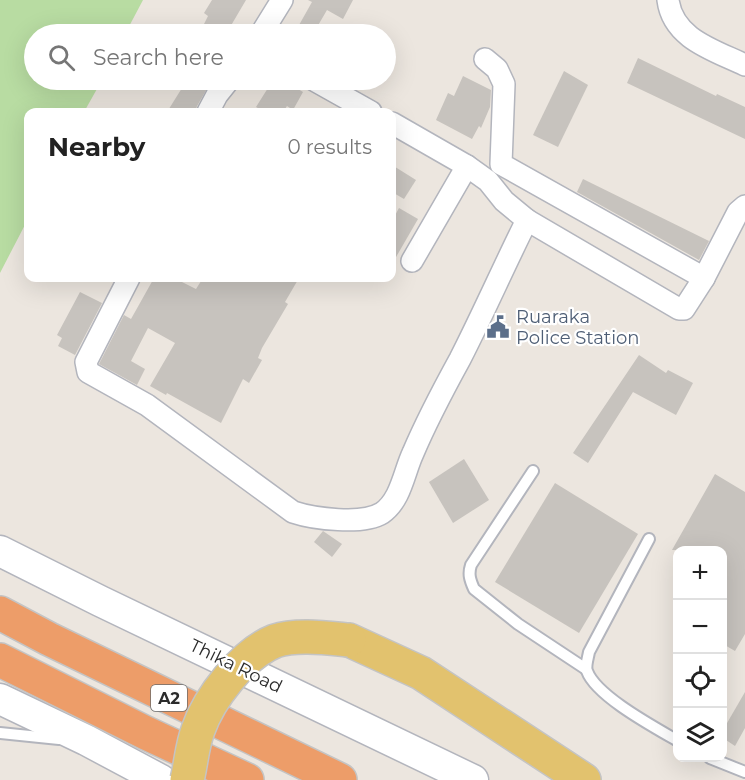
<!DOCTYPE html>
<html lang="en">
<head>
<meta charset="utf-8">
<style>
  body { margin:0; font-family:Montserrat,sans-serif; background:#f6f6f6; color:#222 }
  .controls { position:absolute; right:18px; bottom:18px; display:grid; overflow:hidden; border-radius:12px; box-shadow:0 6px 24px #0002 }
  .controls button { width:54px; height:54px; display:grid; place-items:center; padding:0; border:0; border-bottom:2px solid #e0e0e0; background:#fff; color:#222; font:30px sans-serif }
  .list { margin:0; padding:0; list-style:none }
  h2 { display:flex; justify-content:space-between; align-items:center; height:78px; margin:0; padding:0 24px; font-size:26px }
  h2 small { font-size:20px; font-weight:400; color:#767676 }
  .icon { flex:none; width:33px; height:33px; fill:none; stroke:currentColor; stroke-width:2; stroke-linecap:round; stroke-linejoin:round }
  .map { position:relative; flex:none; width:745px; height:780px; overflow:hidden }
  .search { position:absolute; background:#fff; box-shadow:0 6px 24px #0002; left:24px; top:24px; width:372px; height:66px; display:flex; align-items:center; gap:15px; box-sizing:border-box; padding:0 21px; border-radius:33px; color:#767676; font-size:22px }
  .panel { position:absolute; background:#fff; box-shadow:0 6px 24px #0002; left:24px; top:108px; width:372px; height:174px; border-radius:12px }
  .map>svg:first-child { display:block }
  .green { fill:#b8dca2 }
  .building { fill:#c7c3be }
  .lines { fill:none; stroke-linecap:round; stroke-linejoin:round }
  .lane-casing { stroke:#b3b5bd; stroke-width:14 }
  .street-casing { stroke:#b3b5bd; stroke-width:24 }
  .secondary-casing { stroke:#b3b5bd; stroke-width:33 }
  .primary-casing { stroke:#c4c4c4; stroke-width:36 }
  .highway-casing { stroke:#c4c4c4; stroke-width:36 }
  .lane { stroke:#fff; stroke-width:10 }
  .street { stroke:#fff; stroke-width:21 }
  .secondary { stroke:#fff; stroke-width:30 }
  .primary { stroke:#e2c26e; stroke-width:33 }
  .highway { stroke:#ed9d69; stroke-width:33 }
  .primary-bridge-casing { stroke:#c4c4c4; stroke-width:36; stroke-linecap:butt }
  .primary-bridge { stroke:#e2c26e; stroke-width:33 }
  .labels { text-anchor:middle; stroke-width:4.5; stroke-linejoin:round; paint-order:stroke }
  .shield { fill:#fff; stroke:#6b6b6b; stroke-width:1.5 }
  .shield-label { font-size:16px; font-weight:bold; fill:#2b2b2b }
  .service-label { font-size:18px; fill:#4e5e75; stroke:#fff; text-anchor:start }
  .street-label { font-size:18px; fill:#2b2b2b; stroke:#fff }
</style>
</head>
<body>
<div class="map">
<svg width="745" height="780" viewBox="0 0 745 780">
  <rect width="100%" height="100%" fill="#ece6df"/>
  <polygon class="green" points="0,0 143,0 125,34 34,34 34,80 102,80 84,112 28,112 28,219 0,273"/>
  <g class="building">
    <polygon points="212,0 246,0 226,34 206,34 209,27 204,24 208,16 204,13"/>
    <polygon points="308,0 353,0 343,19 327,10 313,34 294,34 312,2"/>
    <polygon points="638,58 716,96 717,94 745,107 745,139 627,83"/>
    <polygon points="564,71 588,85 558,147 533,135"/>
    <polygon points="463,76 491,90 490,107 481,128 479,126 472,139 436,120 448,93 454,96"/>
    <polygon points="187,80 212,80 197,106 195,112 167,112"/>
    <polygon points="273,80 283,80 303,92 293,110 287,106 283,112 265,112 256,107"/>
    <polygon points="392,165 416,180 404,199 392,192"/>
    <polygon points="583,179 709,241 699,260 577,192"/>
    <polygon points="399,208 418,219 392,264 392,221"/>
    <polygon points="154,278 174,278 196,289 203,278 299,278 285,302 288,304 262,348 258,358 262,360 249,383 243,379 221,423 167,393 166,395 150,386 175,343 148,328 131,361 145,369 137,385 99,364 124,315 131,319"/>
    <polygon points="80,292 102,303 75,355 58,346 62,338 57,335"/>
    <polygon points="639,355 666,373 668,370 693,383 676,415 633,392 588,463 573,453"/>
    <polygon points="464,459 489,500 453,523 429,482"/>
    <polygon points="715,474 745,492 745,634 735,651 723,644 723,550 672,550"/>
    <polygon points="555,483 638,534 579,633 495,582"/>
    <polygon points="323,531 342,544 332,557 314,542"/>
    <polygon points="745,692 745,728 735,746 723,738 723,730"/>
  </g>
  <g class="lines">
    <g class="lane-casing">
      <g id="lane">
        <path d="M 533,471 L 471,565 C 468,574 470,580 474,589 L 518,624 L 586,669"/>
        <path d="M 649,539 L 589,652 C 588,658 585,666 587,671 C 596,696 654,727 678,741"/>
        <polyline points="0,733 59,739"/>
        <polyline points="710,758 745,772"/>
      </g>
    </g>
    <g class="street-casing">
      <g id="street">
        <path d="M 668,0 C 673,39 714,50 745,65"/>
        <polyline points="261,34 282,0"/>
        <polyline points="485,59 497,69 504,84 501,164 704,278 738,212 745,206"/>
        <polyline points="314,80 371,112"/>
        <polyline points="208,112 217,95 229,80"/>
        <polyline points="392,123 467,166 488,181 504,201 527,220 679,309 684,309 704,278"/>
        <polyline points="412,261 467,166"/>
        <path d="M 129,278 L 86,362 L 88,372 L 147,405 L 293,512 C 314,519 363,525 382,513 C 401,500 404,472 413,453 C 427,420 443,390 460,359 C 483,314 504,266 527,220"/>
      </g>
    </g>
    <g class="secondary-casing">
      <g id="secondary">
        <polyline points="0,551 100,601 473,780"/>
        <polyline points="0,699 86,740 161,780"/>
      </g>
    </g>
    <g class="primary-casing">
      <polyline id="primary" points="349,640 421,673 584,780"/>
    </g>
    <g class="highway-casing">
      <g id="highway">
        <polyline points="0,613 49,639 340,780"/>
        <polyline points="0,660 146,733 247,780"/>
      </g>
    </g>
    <use href="#lane" class="lane"/>
    <use href="#street" class="street"/>
    <use href="#secondary" class="secondary"/>
    <use href="#primary" class="primary"/>
    <use href="#highway" class="highway"/>
    <g class="primary-bridge-casing">
      <path id="primary-bridge" d="M 187,780 C 191,764 192,746 198,730 C 209,698 243,654 275,641 C 296,634 327,638 349,640"/>
    </g>
    <use href="#primary-bridge" class="primary-bridge"/>
  </g>
  <defs>
    <g id="civic-bare" transform="scale(1.8)"><path d="M-.6-6.5H3V-4.5H.6V-3L4-1V1h2V6H-6V1h2V-1L-.6-3ZM-1.2 2.5V6h2.4V2.5Z" fill="#5c6f8a" stroke="#fff" stroke-width="2.5" paint-order="stroke"/></g>
  </defs>
  <g fill-rule="evenodd">
    <use href="#civic-bare" x="498" y="327"/>
  </g>
  <g class="labels">
    <rect class="shield" x="151" y="685" width="36" height="26" rx="4.5"/>
    <g class="shield-label">
      <text x="169" y="704">A2</text>
    </g>
    <g class="service-label">
      <text x="516" y="323">Ruaraka<tspan x="516" dy="21">Police Station</tspan></text>
    </g>
    <g class="street-label">
      <text transform="translate(236 666) rotate(26)" y="6">Thika Road</text>
    </g>
  </g>
</svg>
<div class="controls">
<button>+</button>
<button>−</button>
<button><svg class="icon" aria-label="locate" viewBox="0 0 24 24"><circle cx="12" cy="12" r="6"/><path d="M12 2v4M12 18v4M2 12h4M18 12h4"/></svg></button>
<button><svg class="icon" aria-label="layers" viewBox="0 0 24 24"><path d="M12 4l9 5-9 5-9-5zM3 14l9 5 9-5"/></svg></button>
</div>
<div class="search"><svg class="icon" aria-label="search" viewBox="0 0 24 24"><circle cx="10" cy="10" r="6"/><path d="M15 15l6 6"/></svg>Search here</div>
<section class="panel">
<h2>Nearby<small>0 results</small></h2>
<ul class="list">
</ul>
</section>
</div>
</body>
</html>
